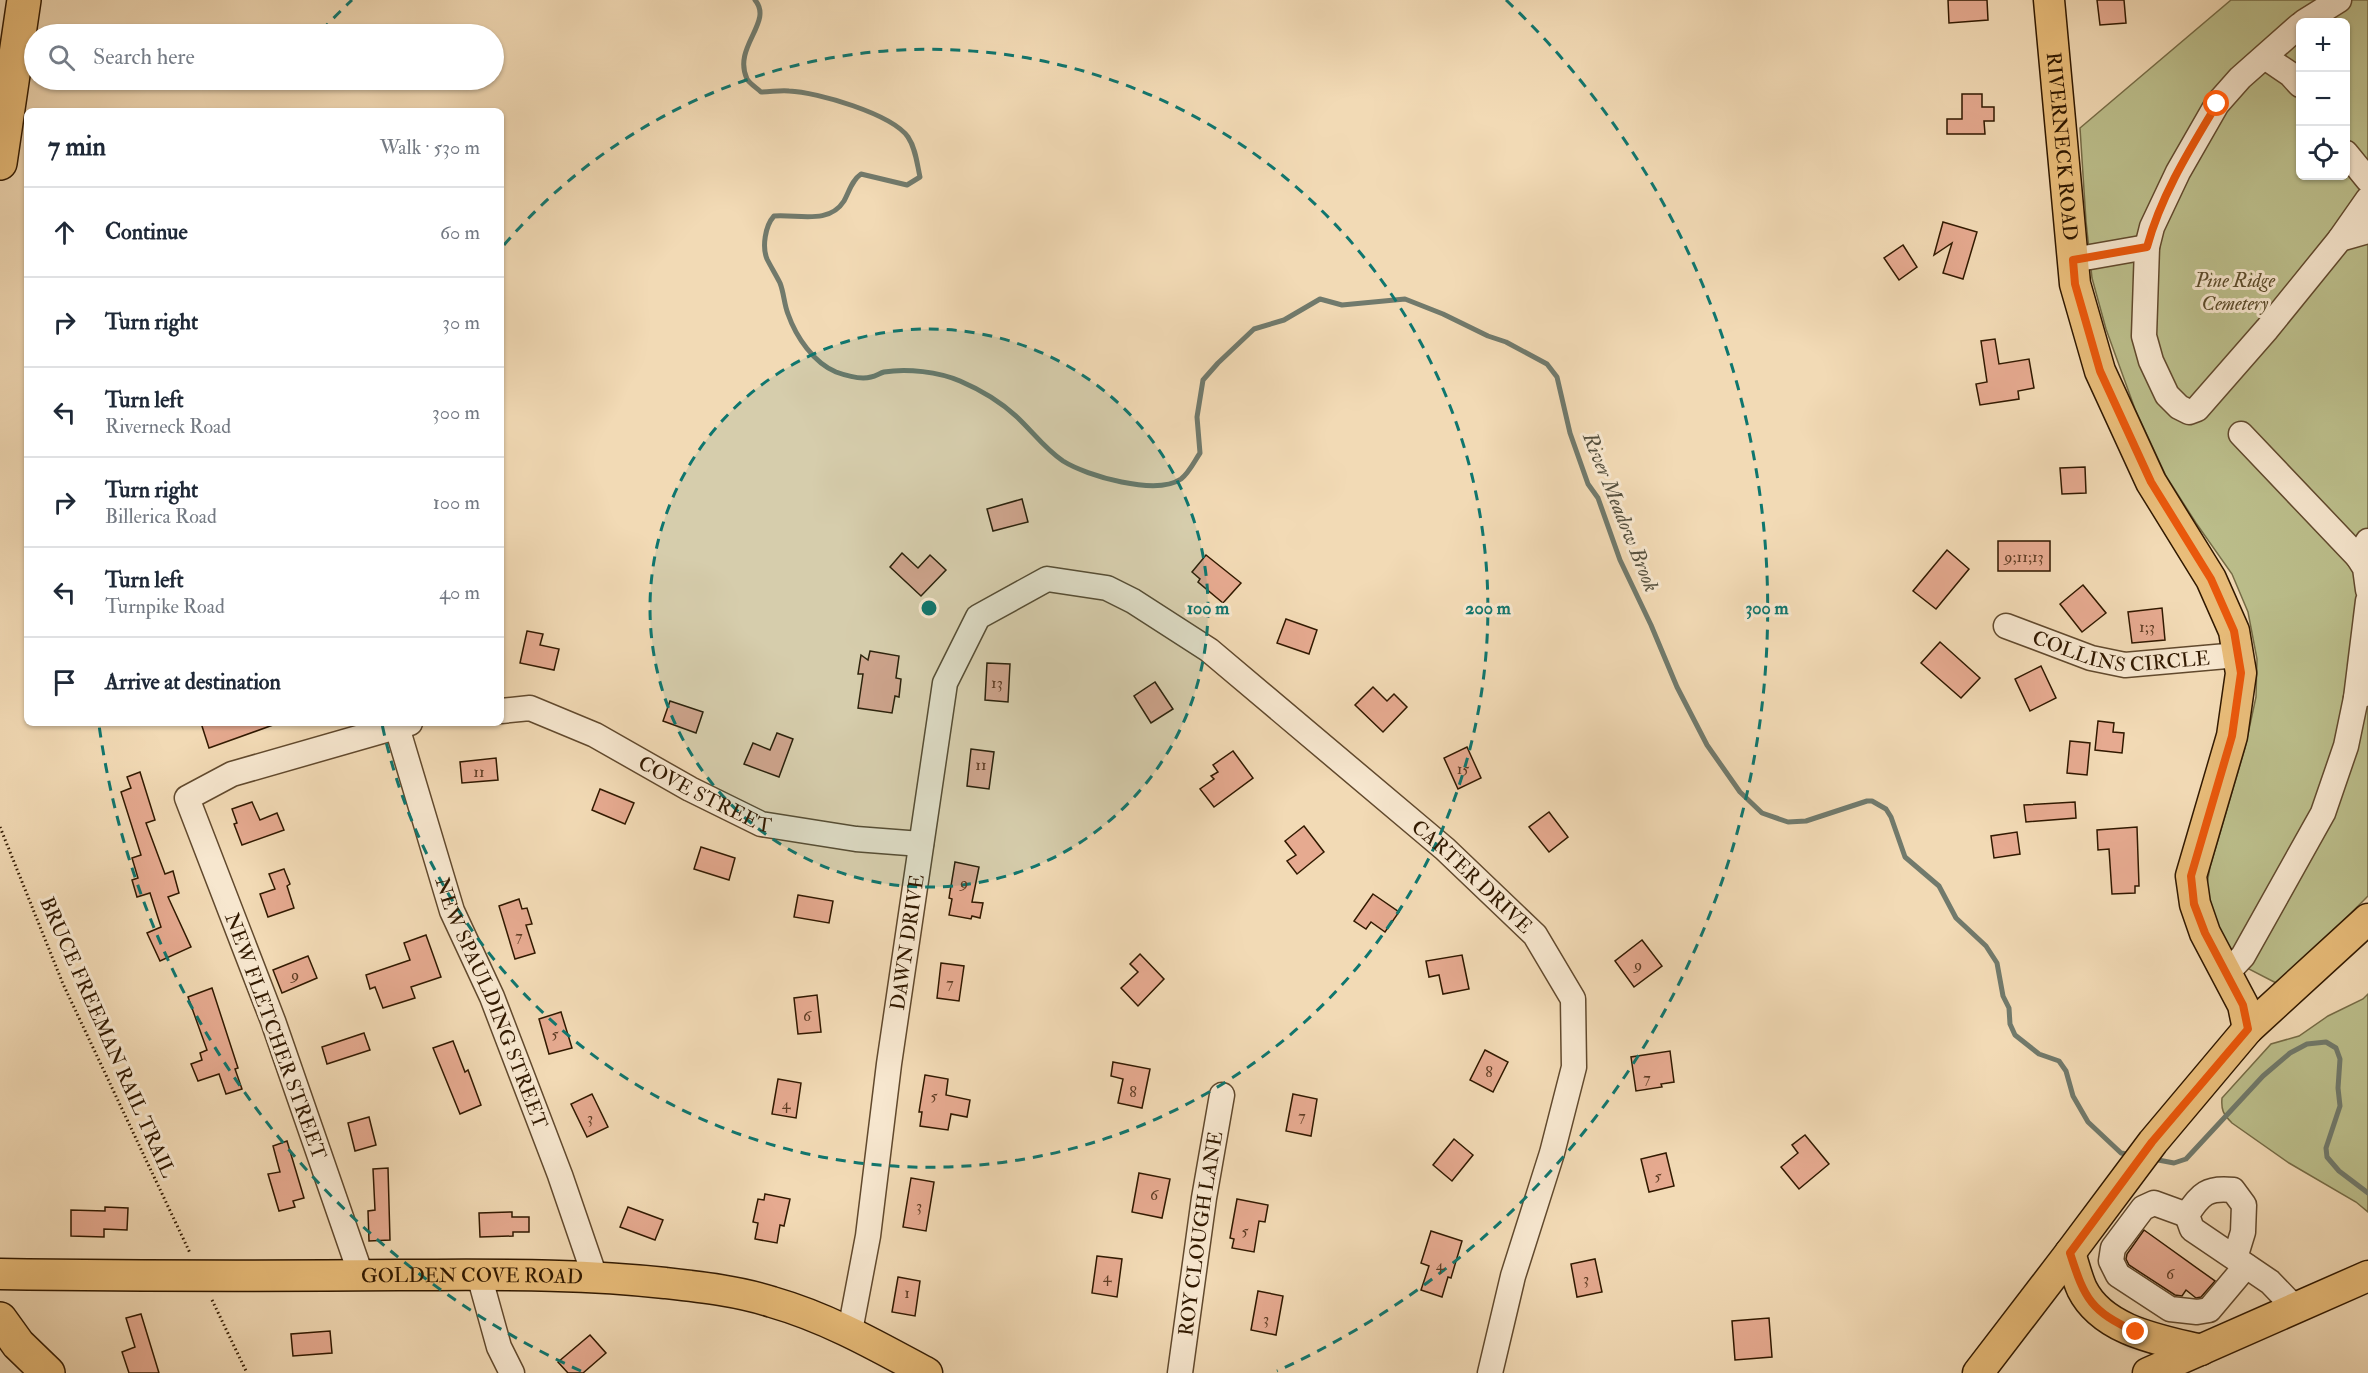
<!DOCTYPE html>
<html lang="en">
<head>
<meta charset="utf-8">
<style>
  body { margin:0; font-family:"IM FELL Double Pica",serif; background:#f2f2f3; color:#1f2937 }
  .controls { position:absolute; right:18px; top:18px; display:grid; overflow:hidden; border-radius:9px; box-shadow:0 2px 4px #0004 }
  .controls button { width:54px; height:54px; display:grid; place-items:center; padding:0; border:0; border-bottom:2px solid #e0e1e3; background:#fff; color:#1f2937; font:30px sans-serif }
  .stop { position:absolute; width:18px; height:18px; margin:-14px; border:4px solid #ea580c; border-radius:50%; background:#fff }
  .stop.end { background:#ea580c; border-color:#fff; box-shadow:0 2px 6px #0008 }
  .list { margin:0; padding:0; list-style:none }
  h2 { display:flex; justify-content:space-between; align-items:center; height:78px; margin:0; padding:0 24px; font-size:26px }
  h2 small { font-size:20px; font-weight:400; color:#747a83 }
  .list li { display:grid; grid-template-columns:39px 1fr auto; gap:18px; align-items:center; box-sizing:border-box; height:90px; padding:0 24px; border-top:2px solid #e0e1e3 }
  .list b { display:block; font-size:22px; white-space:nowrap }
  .list p { margin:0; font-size:20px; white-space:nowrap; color:#747a83 }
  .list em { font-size:20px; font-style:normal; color:#747a83 }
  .icon { flex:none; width:33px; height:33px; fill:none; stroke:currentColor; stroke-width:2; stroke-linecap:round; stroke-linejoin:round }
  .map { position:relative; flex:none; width:2368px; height:1373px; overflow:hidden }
  .search { position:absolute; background:#fff; box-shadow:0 2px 4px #0004; left:24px; top:24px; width:480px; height:66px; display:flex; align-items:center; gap:15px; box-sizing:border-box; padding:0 21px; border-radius:33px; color:#747a83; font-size:22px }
  .panel { position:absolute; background:#fff; box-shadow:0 2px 4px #0004; left:24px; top:108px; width:480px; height:618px; border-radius:9px }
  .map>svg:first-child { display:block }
  .green { fill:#bcbf8c; stroke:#766c46; stroke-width:1.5; fill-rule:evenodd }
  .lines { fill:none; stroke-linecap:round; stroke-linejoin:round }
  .stream { stroke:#717a6c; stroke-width:5 }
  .building { fill:#e6aa90; stroke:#311900; stroke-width:1.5 }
  .minor-casing { stroke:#61492d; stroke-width:27 }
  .major-casing { stroke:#311900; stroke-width:33 }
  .highway-casing { stroke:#311900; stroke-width:36 }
  .path { stroke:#311900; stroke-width:3; stroke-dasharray:1.5 3; stroke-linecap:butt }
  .minor { stroke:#f7e7cf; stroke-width:24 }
  .major { stroke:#e9bd7a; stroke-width:30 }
  .highway { stroke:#e9bd7a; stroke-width:33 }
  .route { stroke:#ea580c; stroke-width:8 }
  .ring { fill:none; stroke:#0f766e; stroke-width:3; stroke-dasharray:10 8 }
  .labels { text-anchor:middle; stroke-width:6; stroke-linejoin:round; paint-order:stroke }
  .number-label { font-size:16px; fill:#5e3d24 }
  .street-label { font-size:20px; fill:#311900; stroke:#f7e7cf }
  .park-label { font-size:20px; font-style:italic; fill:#5b4b2a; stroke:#f7e7cf }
  .water-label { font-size:21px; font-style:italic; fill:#56513f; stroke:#f7e7cf }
  .centre { fill:#0f766e; stroke:#f7e7cf; stroke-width:3 }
  .ring-label { font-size:18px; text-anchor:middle; font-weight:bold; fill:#0f766e; stroke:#f7e7cf; stroke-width:6; stroke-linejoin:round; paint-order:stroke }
</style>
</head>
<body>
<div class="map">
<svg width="2368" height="1373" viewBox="0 0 2368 1373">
  <rect width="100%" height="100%" fill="#f2dab5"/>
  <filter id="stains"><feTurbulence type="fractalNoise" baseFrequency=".00333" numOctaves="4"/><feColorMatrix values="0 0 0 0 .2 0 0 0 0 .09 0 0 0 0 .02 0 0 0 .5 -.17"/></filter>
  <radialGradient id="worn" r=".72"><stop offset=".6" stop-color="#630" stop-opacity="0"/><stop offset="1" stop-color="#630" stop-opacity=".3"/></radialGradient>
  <g class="green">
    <path d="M 2231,0 L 2368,0 L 2368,896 L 2280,985 L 2245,967 L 2223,939 L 2205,895 L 2210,867 L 2245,748 L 2256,697 L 2257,659 L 2248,612 L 2232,574 L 2196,523 L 2166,476 L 2135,409 L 2106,329 L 2092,278 L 2086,221 L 2080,128 ZM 2300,22 L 2346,22 L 2346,176 L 2300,176 Z"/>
    <path d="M 2368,994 L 2368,1212 L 2356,1202 L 2289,1163 L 2232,1123 C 2223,1114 2221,1110 2222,1098 L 2271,1044 L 2299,1036 L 2328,1016 L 2363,999 Z"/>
  </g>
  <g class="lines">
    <g class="stream">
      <path d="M 755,0 C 774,22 732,47 747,79 C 750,84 757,88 761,92 C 771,92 780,90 789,91 C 817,92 892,114 908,137 C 916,149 917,164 920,177 L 907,185 L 861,174 C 852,180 849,192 844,201 C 829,225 798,214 774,216 C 765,226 762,247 767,259 C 771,267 776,275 780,283 C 784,293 784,304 788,314 C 796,337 814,363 836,372 C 847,376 860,380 871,377 C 876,376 880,373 884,372 C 907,368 939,372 960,381 C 981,390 1001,402 1017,417 C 1033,432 1045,449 1063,461 C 1087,476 1156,496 1181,479 C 1189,473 1194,462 1200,453 L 1197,417 L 1203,380 L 1218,363 L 1254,329 L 1284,320 L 1320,299 L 1342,305 L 1405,299 L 1443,314 L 1488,336 L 1506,342 L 1547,364 L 1557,377 L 1570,433 L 1588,484 L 1598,498 L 1620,560 L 1651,625 L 1677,687 L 1707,745 L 1740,792 L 1762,813 L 1788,822 L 1806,821 L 1867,801 L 1872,801 L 1886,809 L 1891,817 L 1905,857 L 1939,886 L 1956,918 L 1986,946 L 1997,963 L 2003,996 L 2009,1008 L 2010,1024 L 2015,1035 L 2039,1054 L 2059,1061 L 2066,1071 L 2073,1096 L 2088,1122 L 2121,1153 L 2132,1155"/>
      <polyline points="2153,1159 2174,1163 2186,1159 2263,1076 2290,1053 2307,1044 2326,1042 2336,1048 2340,1059 2338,1088 2340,1106 2326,1148 2327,1157 2339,1171 2368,1193"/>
    </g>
  </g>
  <g class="building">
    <polygon points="1948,0 1987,0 1988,20 1949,23"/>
    <polygon points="2097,0 2124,0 2126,23 2100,25"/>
    <polygon points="1962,94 1982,94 1982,107 1994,107 1994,121 1984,121 1985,134 1947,134 1947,119 1962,119"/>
    <polygon points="1943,222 1977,232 1963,279 1943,273 1952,243 1934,255"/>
    <polygon points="1903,245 1917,267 1899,280 1884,258"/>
    <polygon points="1995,339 1999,364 2029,359 2034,388 2018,391 2019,399 1980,405 1976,384 1987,382 1981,341"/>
    <polygon points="2085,467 2086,493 2062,494 2060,468"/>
    <polygon points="1022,499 1028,522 993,531 987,509"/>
    <rect x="1998" y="541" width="52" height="30"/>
    <polygon points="1947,550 1969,569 1936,609 1913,591"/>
    <polygon points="902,553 918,568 930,555 946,570 921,596 890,567"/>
    <polygon points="1206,555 1241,583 1223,603 1198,582 1200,579 1192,572"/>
    <polygon points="2083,585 2106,613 2082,632 2060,604"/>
    <polygon points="2162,608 2165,640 2132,643 2128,612"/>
    <polygon points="1286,619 1317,630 1309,654 1277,643"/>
    <polygon points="527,631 543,634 540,645 559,649 554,670 520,663"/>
    <polygon points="1940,642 1980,678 1961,698 1921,663"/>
    <polygon points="870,651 899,656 896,678 901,679 899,697 895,696 892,713 858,708 863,674 858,674 861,655 868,660"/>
    <polygon points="987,663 1010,664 1008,702 985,700"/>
    <polygon points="2041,666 2056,698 2030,711 2015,679"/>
    <polygon points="1155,682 1173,709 1151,723 1134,696"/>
    <polygon points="1373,687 1387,701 1394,694 1407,707 1383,732 1355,705"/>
    <polygon points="670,701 703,712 696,733 663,721"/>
    <polygon points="2098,721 2114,723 2113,732 2124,733 2122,753 2095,750"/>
    <polygon points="201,723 272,723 273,725 209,748"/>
    <polygon points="777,733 793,739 779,777 744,764 753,743 770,750"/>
    <polygon points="2070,741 2090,743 2087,775 2067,773"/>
    <polygon points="1467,747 1481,778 1458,789 1444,758"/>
    <polygon points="971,749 994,752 989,789 967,786"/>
    <polygon points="1233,751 1253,778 1214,807 1200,789 1214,779 1211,776 1218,772 1213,765"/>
    <polygon points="496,758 498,780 462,783 460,762"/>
    <polygon points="140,772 155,820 146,823 165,874 173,871 179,893 168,897 191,947 160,961 147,933 161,927 150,893 137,897 132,880 138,878 132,858 141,855 121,792 131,788 127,777"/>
    <polygon points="600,789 634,803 625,824 592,810"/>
    <polygon points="252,802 260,820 277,813 284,830 242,845 234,824 237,823 232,809"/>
    <polygon points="2075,802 2076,818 2026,822 2024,805"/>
    <polygon points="1549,812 1568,837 1549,852 1529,827"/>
    <polygon points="1304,826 1324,852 1297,874 1287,861 1296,855 1285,841"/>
    <polygon points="2137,827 2139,886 2135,886 2135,893 2112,894 2109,849 2098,850 2097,830"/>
    <polygon points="2017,832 2020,854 1994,858 1991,836"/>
    <polygon points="701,847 735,858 729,880 694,869"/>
    <polygon points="955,862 979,867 972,902 983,903 980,918 972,916 971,919 949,915 952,899 949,898"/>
    <polygon points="284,869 290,884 287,886 294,908 268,917 260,894 275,889 269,874"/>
    <polygon points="1373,894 1399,912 1385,932 1371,922 1366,929 1354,921"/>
    <polygon points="798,895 833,901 829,923 794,917"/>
    <polygon points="519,899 522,909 527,908 532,924 526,925 535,953 515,959 499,906"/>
    <polygon points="426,935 441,977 411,987 415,998 383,1008 375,987 370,989 366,975 410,960 404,943"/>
    <polygon points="1642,940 1662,966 1634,987 1615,961"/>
    <polygon points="1140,954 1164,979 1138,1006 1121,988 1138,972 1130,964"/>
    <polygon points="1462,955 1469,989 1443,994 1439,975 1429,977 1426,961"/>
    <polygon points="308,956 317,978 282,993 273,970"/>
    <polygon points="941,963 964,966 959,1001 937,998"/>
    <polygon points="212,988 238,1068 235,1069 242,1089 226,1094 219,1074 198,1081 191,1064 202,1060 200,1053 207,1050 188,997"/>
    <polygon points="817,995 821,1032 798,1034 794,998"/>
    <polygon points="561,1012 572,1048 549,1054 539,1019"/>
    <polygon points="364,1033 370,1050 327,1064 322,1047"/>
    <polygon points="453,1041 465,1072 468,1070 481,1105 460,1114 433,1048"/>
    <polygon points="1485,1050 1508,1062 1493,1092 1470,1080"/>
    <polygon points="1670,1051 1674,1082 1661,1084 1662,1087 1636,1091 1631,1057"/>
    <polygon points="1113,1062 1150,1069 1142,1108 1118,1103 1123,1079 1111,1076"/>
    <polygon points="925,1075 948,1079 946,1095 970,1100 967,1117 951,1114 948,1130 920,1126 922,1112 919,1112"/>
    <polygon points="778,1079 801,1083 796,1118 772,1114"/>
    <polygon points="592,1094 608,1127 587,1137 571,1104"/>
    <polygon points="1293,1094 1317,1099 1311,1136 1286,1131"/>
    <polygon points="369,1117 376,1145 355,1151 348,1123"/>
    <polygon points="1805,1135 1829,1164 1799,1189 1781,1167 1798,1153 1792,1145"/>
    <polygon points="1454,1139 1473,1155 1452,1181 1433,1165"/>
    <polygon points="287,1141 304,1198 293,1201 295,1207 279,1211 268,1174 280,1172 273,1146"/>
    <polygon points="1666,1153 1674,1186 1649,1192 1641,1159"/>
    <polygon points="388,1168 390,1240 369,1241 368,1211 375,1210 373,1169"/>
    <polygon points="1139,1173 1170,1179 1162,1218 1132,1212"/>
    <polygon points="911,1178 934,1182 926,1231 903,1227"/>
    <polygon points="765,1194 790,1199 784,1226 780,1225 777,1243 755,1239 758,1223 753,1222 758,1199 764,1200"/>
    <polygon points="1237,1199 1268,1205 1265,1222 1259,1221 1254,1252 1232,1248 1234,1239 1230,1238"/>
    <polygon points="105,1207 128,1208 127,1230 104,1229 104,1237 71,1236 71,1210 105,1211"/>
    <polygon points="628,1207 663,1220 655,1240 620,1227"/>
    <polygon points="512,1212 512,1217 529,1217 529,1232 513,1232 513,1236 480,1237 479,1213"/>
    <polygon points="2144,1230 2215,1281 2201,1297 2196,1298 2186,1290 2182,1296 2175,1295 2129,1265 2126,1259 2127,1254"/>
    <polygon points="1431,1231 1462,1241 1451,1278 1448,1277 1442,1297 1421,1290 1429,1266 1421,1263"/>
    <polygon points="1097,1256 1122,1259 1117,1297 1092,1293"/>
    <polygon points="1595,1259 1602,1292 1577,1297 1571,1264"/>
    <polygon points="898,1277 920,1281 915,1316 892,1312"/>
    <polygon points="1258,1291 1283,1296 1276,1335 1251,1330"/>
    <polygon points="141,1314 159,1373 129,1373 122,1352 135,1347 126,1318"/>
    <polygon points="1769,1318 1772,1357 1735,1360 1732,1321"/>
    <polygon points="330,1331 332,1353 293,1356 291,1334"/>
    <polygon points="590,1335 606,1353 583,1373 568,1373 558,1362"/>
  </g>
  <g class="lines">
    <g class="minor-casing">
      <g id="minor">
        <polyline points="2304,22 2339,0"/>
        <polyline points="2300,25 2240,78 2217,104 2178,172 2152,227 2147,247 2144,336 2151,361 2167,395 2179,407 2189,412 2197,409 2267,329 2340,239 2368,231"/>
        <polyline points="2265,57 2290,74 2300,85"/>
        <polyline points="2346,153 2368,180"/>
        <polyline points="2340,239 2368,199"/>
        <polyline points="2073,260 2147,247"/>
        <polyline points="2241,434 2358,557 2368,541"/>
        <polyline points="2358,557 2365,568 2368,590"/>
        <path id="s1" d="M 2006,626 L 2091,658 L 2125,665 L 2238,655"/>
        <polyline points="2356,698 2368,601"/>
        <path id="s2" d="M 501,711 L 530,708 L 595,735 L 690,789 L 761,824 L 856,839 L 921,844"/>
        <path id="s3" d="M 397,727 L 452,911 L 492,997 L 560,1175 L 595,1277"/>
        <polyline points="2227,973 2243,956 2323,813 2346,746 2356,698 2368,692"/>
        <polyline points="2187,1215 2154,1203 2143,1208 2113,1248 2111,1261 2118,1275 2170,1309 2197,1312 2209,1310 2246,1266"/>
        <path d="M 2235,1258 L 2243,1232 L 2244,1205 L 2233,1190 C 2208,1187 2200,1194 2187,1215 L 2192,1229 L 2270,1282 L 2295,1308"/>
        <polyline points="361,1275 273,1021 187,798 232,774 410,723"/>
        <polyline points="479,1275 499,1347 512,1373"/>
        <path id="s4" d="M 850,1331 L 868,1236 L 889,1064 L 945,683 L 978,617 L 1047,579 L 1107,588 L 1133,601 L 1209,650 L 1445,849 L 1535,935 L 1573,999 L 1574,1067 L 1552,1153 L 1513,1276 L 1490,1373"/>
        <path id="s5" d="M 1180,1373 L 1204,1198 L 1222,1095"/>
      </g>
    </g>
    <g class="major-casing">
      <g id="major">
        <path id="s6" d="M 2049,0 L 2075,284 L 2100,371 L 2151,482 L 2211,579 L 2234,631 L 2241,673 L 2232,736 L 2191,876 L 2195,904 L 2205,933 L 2243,1005 L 2248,1029"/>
        <path d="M 2070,1253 C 2074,1265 2077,1278 2082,1289 C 2103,1331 2160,1340 2201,1350"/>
        <path id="s7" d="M 0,1274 C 133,1276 266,1276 399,1275 C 488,1275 576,1273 665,1283 C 701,1287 738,1291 772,1302 C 828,1318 877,1346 927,1373"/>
        <polyline points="1978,1373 2070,1253 2153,1142 2248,1029 2368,919"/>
        <polyline points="2148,1373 2368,1276"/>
      </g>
    </g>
    <g class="highway-casing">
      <g id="highway">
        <polyline points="0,163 24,0"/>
        <polyline points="0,1319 18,1344 48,1373"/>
      </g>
    </g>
    <g class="path">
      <polyline points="0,827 63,984 190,1253"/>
      <polyline points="212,1300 247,1373"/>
    </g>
    <use href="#minor" class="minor"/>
    <use href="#major" class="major"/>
    <use href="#highway" class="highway"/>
  </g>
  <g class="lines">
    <path class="route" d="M 2136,1332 C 2091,1311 2085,1300 2070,1253 L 2152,1142 L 2248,1029 L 2243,1005 L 2205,933 L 2194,904 L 2191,876 L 2232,736 L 2241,673 L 2234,631 L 2211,579 L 2151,482 L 2100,371 L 2075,284 L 2073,260 L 2147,247 C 2161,195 2190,149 2217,104"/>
  </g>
  <circle cx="929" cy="608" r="279" fill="#0f766e" fill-opacity=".12"/>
  <g class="ring">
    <circle cx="929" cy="608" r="279"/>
    <path d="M504 245A559 559 0 1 1 382 724"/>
    <path d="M581 1371A838 838 0 0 1 99 725M321 31A838 838 0 0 1 352 0M1506 0A838 838 0 0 1 1277 1371"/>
  </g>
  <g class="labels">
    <g class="number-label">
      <text x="2024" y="562">9;11;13</text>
      <text x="2147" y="632">1;3</text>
      <text x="997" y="688">13</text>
      <text x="981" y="770">11</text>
      <text x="1463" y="774">15</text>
      <text x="479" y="777">11</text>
      <text x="964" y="888">9</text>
      <text x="519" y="941">7</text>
      <text x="1638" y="970">9</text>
      <text x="295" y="980">9</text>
      <text x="950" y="988">7</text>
      <text x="807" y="1021">6</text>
      <text x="555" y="1039">5</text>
      <text x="1489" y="1077">8</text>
      <text x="1647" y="1083">7</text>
      <text x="1133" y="1097">8</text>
      <text x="934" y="1101">5</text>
      <text x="786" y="1109">4</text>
      <text x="1302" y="1121">7</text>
      <text x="590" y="1123">3</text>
      <text x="1658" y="1181">5</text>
      <text x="1154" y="1200">6</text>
      <text x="919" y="1211">3</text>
      <text x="1245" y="1236">5</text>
      <text x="1440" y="1270">4</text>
      <text x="2170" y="1279">6</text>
      <text x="1107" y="1282">4</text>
      <text x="1586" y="1284">3</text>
      <text x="907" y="1298">1</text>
      <text x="1266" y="1324">3</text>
    </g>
    <g class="street-label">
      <text dy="7" stroke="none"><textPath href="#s6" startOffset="147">RIVERNECK ROAD</textPath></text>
      <text dy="7" stroke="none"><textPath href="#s1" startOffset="120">COLLINS CIRCLE</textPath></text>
      <text dy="7" stroke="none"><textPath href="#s2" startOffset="225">COVE STREET</textPath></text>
      <text dy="7" stroke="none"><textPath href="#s4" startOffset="1335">CARTER DRIVE</textPath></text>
      <text dy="7" stroke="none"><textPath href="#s4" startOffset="393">DAWN DRIVE</textPath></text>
      <text dy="7" stroke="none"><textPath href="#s3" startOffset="292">NEW SPAULDING STREET</textPath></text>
      <text transform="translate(276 1036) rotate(70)" y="7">NEW FLETCHER STREET</text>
      <text transform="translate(108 1037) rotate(66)" y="7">BRUCE FREEMAN RAIL TRAIL</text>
      <text dy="7" stroke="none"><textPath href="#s5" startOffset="141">ROY CLOUGH LANE</textPath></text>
      <text dy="7" stroke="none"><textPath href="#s7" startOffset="472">GOLDEN COVE ROAD</textPath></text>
    </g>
    <g class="park-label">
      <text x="2235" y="287">Pine Ridge<tspan x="2235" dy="23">Cemetery</tspan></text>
    </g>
    <g class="water-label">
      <text transform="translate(1621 512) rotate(68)" y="7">River Meadow Brook</text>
    </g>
  </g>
  <circle cx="929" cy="608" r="9" class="centre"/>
  <g class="ring-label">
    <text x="1208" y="614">100 m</text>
    <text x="1488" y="614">200 m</text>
    <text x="1767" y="614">300 m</text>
  </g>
  <rect width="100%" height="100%" filter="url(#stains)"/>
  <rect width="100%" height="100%" fill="url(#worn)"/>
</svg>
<div class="controls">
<button>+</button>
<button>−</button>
<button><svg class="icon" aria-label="locate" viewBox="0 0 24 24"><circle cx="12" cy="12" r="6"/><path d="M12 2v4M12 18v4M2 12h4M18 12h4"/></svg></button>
</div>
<div class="stop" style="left:2217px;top:104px"></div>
<div class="stop end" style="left:2136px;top:1332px"></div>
<div class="search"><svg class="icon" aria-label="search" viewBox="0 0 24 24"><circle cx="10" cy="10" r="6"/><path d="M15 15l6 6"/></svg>Search here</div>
<section class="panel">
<h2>7 min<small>Walk · 530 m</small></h2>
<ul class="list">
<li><svg class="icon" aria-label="ahead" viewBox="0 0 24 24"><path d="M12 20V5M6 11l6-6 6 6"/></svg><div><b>Continue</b></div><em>60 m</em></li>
<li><svg class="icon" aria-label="right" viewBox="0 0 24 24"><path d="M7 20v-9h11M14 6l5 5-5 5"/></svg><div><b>Turn right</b></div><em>30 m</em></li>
<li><svg class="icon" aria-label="left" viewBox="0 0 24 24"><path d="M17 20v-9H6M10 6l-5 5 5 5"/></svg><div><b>Turn left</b><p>Riverneck Road</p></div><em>300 m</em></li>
<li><svg class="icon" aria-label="right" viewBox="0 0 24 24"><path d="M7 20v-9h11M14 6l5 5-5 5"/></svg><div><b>Turn right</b><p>Billerica Road</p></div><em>100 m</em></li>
<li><svg class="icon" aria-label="left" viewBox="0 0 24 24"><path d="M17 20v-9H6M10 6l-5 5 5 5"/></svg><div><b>Turn left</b><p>Turnpike Road</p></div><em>40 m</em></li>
<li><svg class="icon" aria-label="arrive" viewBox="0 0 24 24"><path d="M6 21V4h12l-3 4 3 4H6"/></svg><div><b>Arrive at destination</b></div></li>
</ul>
</section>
</div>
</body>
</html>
